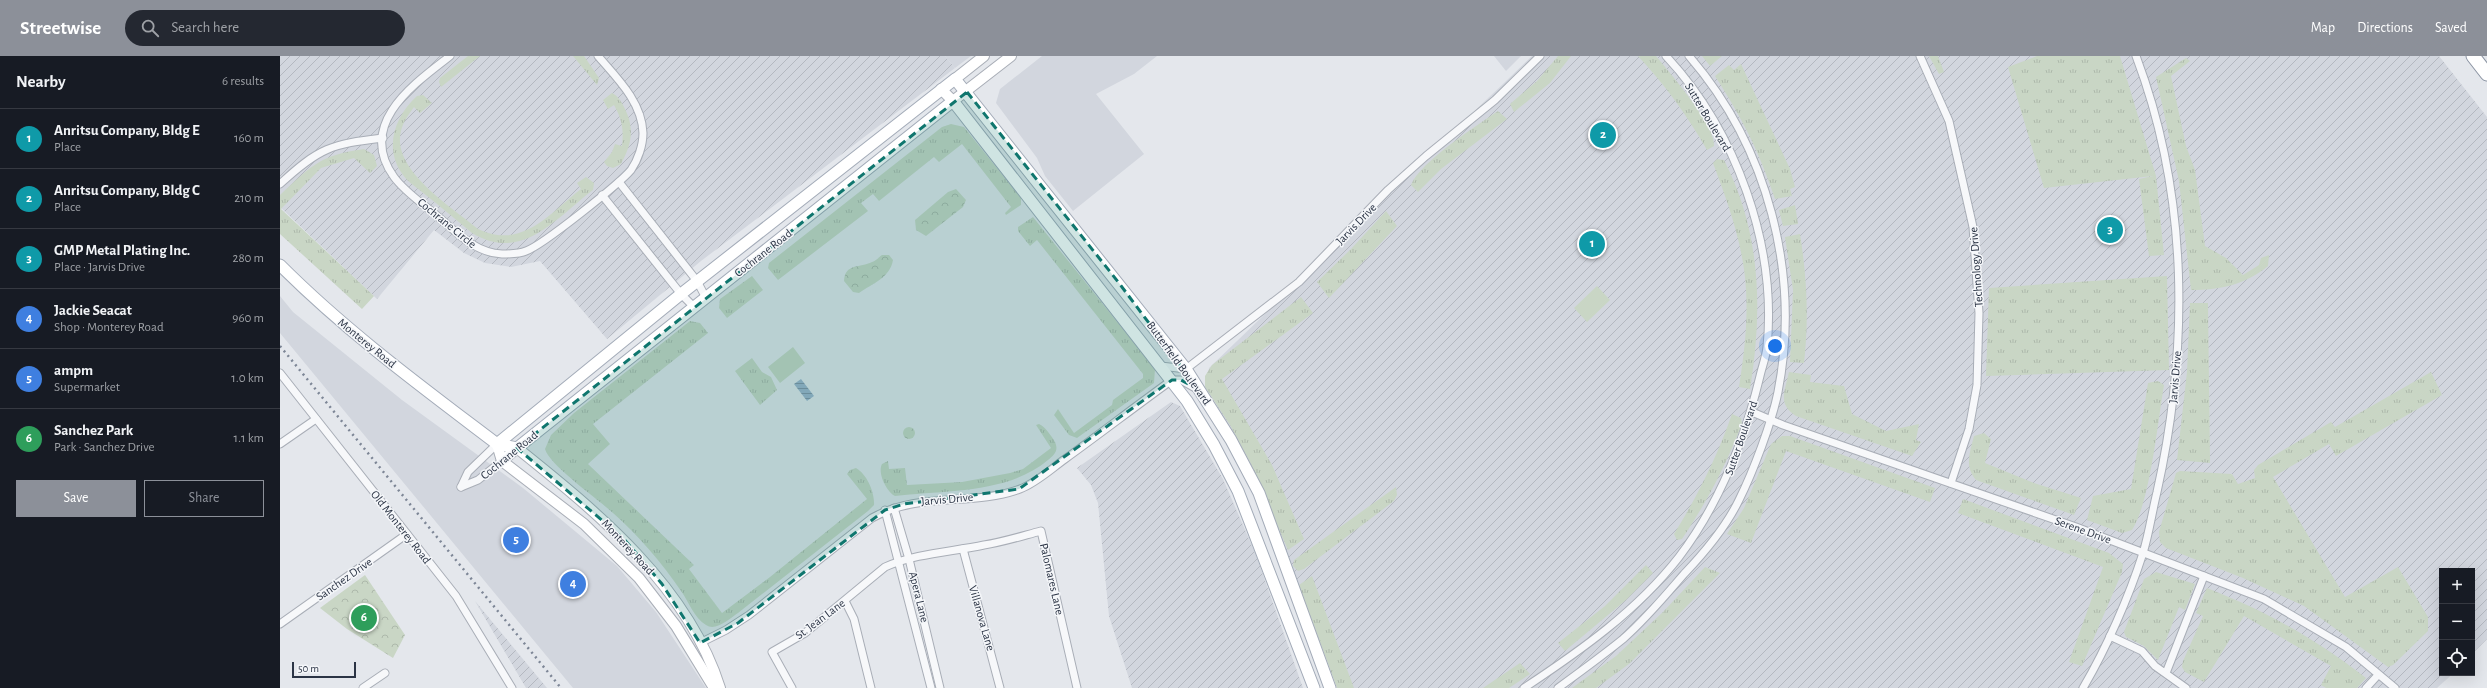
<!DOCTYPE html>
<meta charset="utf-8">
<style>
:root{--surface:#171b24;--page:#242831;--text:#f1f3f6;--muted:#9ea1a6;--line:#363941;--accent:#8c9099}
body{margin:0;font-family:"Alegreya Sans",sans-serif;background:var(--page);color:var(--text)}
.controls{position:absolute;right:12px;bottom:12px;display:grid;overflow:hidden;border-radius:0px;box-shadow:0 4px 16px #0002}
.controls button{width:36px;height:36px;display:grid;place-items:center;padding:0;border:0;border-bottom:1px solid var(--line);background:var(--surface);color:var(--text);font:20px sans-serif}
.scale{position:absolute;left:12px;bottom:10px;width:64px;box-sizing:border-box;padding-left:4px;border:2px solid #2b3445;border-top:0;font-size:11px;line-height:14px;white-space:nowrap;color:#2b3445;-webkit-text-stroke:3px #f4f6f9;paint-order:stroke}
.you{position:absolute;left:1495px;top:290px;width:14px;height:14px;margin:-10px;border:3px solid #fff;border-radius:50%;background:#1a73e8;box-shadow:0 0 0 6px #1a73e833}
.badge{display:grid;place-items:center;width:26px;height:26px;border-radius:50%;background:var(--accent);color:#fff;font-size:13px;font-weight:700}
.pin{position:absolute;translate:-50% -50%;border:2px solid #fff;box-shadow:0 1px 4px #0006}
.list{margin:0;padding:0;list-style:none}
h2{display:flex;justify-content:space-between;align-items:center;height:52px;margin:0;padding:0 16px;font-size:17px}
h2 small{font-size:13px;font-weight:400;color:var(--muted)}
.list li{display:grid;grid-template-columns:26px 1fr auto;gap:12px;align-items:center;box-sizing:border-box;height:60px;padding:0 16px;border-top:1px solid var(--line)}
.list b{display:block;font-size:15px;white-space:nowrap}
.list p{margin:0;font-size:13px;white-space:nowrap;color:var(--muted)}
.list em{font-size:13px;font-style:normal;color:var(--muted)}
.actions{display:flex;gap:8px;padding:12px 16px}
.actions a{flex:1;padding:9px 0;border:1px solid var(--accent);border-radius:0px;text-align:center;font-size:14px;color:var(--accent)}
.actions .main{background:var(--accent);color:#fff}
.icon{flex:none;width:22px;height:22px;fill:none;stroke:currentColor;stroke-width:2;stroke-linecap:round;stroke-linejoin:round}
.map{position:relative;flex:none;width:2207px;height:632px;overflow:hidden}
header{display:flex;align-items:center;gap:24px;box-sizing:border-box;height:56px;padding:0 20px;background:var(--accent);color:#fff}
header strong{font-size:19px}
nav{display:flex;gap:22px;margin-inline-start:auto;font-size:14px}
.search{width:280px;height:36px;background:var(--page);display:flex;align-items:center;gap:10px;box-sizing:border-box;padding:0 14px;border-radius:22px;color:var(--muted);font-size:15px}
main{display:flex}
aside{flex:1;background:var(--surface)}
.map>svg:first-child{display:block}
.built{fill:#d2d6de}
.industrial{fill:url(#industrial-furrows)}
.grass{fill:url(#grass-tufts)}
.park{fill:url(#park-crowns)}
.garden{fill:#c9d6c5}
.water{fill:url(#water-rules)}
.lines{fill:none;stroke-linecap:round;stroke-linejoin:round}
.street-casing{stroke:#a9aeb7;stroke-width:9}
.secondary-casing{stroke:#a9aeb7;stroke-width:12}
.primary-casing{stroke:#a3abb8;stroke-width:13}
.highway-casing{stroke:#8b94a3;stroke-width:15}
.street{stroke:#f7f8fa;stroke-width:7}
.secondary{stroke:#fff;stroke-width:10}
.primary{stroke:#fff;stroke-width:11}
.highway{stroke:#fff;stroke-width:13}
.rail{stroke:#7d8696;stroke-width:2.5;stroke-dasharray:2 4;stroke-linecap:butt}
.marked{fill:#0f766e;fill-opacity:0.2;stroke:#0f766e;stroke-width:3;stroke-dasharray:8 5;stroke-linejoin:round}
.labels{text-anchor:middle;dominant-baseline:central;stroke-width:3;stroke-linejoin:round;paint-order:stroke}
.street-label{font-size:12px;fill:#2b3445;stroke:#f4f6f9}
</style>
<header>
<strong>Streetwise</strong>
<div class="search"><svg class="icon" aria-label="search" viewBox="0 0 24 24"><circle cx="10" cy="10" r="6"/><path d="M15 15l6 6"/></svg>Search here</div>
<nav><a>Map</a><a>Directions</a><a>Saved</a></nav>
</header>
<main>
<aside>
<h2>Nearby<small>6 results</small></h2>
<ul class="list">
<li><span class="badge" style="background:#0f9aa8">1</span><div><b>Anritsu Company, Bldg E</b><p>Place</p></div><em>160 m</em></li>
<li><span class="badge" style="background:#0f9aa8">2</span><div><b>Anritsu Company, Bldg C</b><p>Place</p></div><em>210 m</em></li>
<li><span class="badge" style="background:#0f9aa8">3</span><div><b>GMP Metal Plating Inc.</b><p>Place · Jarvis Drive</p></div><em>280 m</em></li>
<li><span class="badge" style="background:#3f7fe0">4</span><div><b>Jackie Seacat</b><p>Shop · Monterey Road</p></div><em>960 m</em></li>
<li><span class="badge" style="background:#3f7fe0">5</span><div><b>ampm</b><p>Supermarket</p></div><em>1.0 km</em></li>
<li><span class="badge" style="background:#2e9e5b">6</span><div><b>Sanchez Park</b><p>Park · Sanchez Drive</p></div><em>1.1 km</em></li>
</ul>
<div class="actions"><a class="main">Save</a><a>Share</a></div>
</aside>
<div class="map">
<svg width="2207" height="632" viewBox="0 0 2207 632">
<defs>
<pattern id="industrial-furrows" width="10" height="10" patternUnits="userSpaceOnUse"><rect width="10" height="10" fill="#d2d6de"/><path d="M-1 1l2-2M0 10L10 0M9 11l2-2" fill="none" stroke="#b4b8c0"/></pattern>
<pattern id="grass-tufts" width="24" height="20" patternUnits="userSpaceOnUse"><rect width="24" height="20" fill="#c9d6c5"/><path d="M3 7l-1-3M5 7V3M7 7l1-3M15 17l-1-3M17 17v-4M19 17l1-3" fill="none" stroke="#adb8ab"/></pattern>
<pattern id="park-crowns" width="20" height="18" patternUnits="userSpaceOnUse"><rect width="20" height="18" fill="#c9d6c5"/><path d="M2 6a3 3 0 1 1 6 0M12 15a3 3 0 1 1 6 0" fill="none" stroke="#adb8ab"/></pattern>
<pattern id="water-rules" width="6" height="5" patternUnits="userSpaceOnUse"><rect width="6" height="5" fill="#9fb4cc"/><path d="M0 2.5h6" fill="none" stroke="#8293a7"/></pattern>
</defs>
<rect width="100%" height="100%" fill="#e4e7ec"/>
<g class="built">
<polygon points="665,0 691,0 675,12"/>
<polygon points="762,0 877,0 854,18 816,38 864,98 793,155 765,120 757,102 716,47 720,33"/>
<polygon points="1214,0 1241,0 1226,15"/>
<polygon points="0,240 13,256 122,344 243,432 337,510 376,556 426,632 293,632 0,277"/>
</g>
<g class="industrial">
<polygon points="0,0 665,0 675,12 421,205 327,283 260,205 231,211 205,207 184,197 154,174 97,243 0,151"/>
<polygon points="1252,0 2159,0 2207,61 2207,583 2192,598 2192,515 2162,515 2162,617 2173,617 2157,632 1062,632 1053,616 927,326 929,312"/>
<polygon points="891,346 900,350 943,423 976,499 1023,632 852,632 829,560 818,447 811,429 797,412"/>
<polygon points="195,545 267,632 246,632"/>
</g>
<g class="grass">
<polygon points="188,0 200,0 161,31 159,26 160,22"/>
<polygon points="293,0 304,0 319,22 317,29"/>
<polygon points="1278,0 1291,0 1270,27 1234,56 1230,48 1257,25"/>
<path d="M 1358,0 L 1376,0 C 1390,17 1436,70 1434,90 L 1427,94 C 1407,59 1385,29 1358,0 Z"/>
<polygon points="1422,0 1442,0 1430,10"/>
<polygon points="1649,0 1658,0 1664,16 1659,18"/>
<polygon points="1757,0 1840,0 1876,120 1884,199 1869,200 1859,123 1873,120 1764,132 1728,11"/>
<path d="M 1906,2 L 1910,5 L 1891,20 L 1906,90 L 1915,114 L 1925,190 L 1946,202 L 1963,219 L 1979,209 L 1981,202 L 1989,199 L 1988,210 C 1965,229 1939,234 1911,234 L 1899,125 L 1876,21 Z"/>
<path d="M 1461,8 L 1510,113 L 1515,131 L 1510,133 L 1512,140 L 1495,143 C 1479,95 1462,62 1435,20 L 1449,9 L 1454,14 Z"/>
<path d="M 332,37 C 338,40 341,45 344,51 C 355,72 352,88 341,108 L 333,112 L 327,110 L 324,106 L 332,96 L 335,88 L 342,90 C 344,74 342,63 334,49 L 328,53 L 323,44 Z"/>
<path d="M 143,39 L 152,47 L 140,57 L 134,51 C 129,58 123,66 121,75 C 111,114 172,151 198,173 C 242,194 269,158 301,133 L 297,127 L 306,121 L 314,127 L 313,134 C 275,163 242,207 192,177 C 175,163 159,149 142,136 C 136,131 128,126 123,119 C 103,92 115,60 137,40 Z"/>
<path d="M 1218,55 L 1227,63 L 1161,113 L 1138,136 L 1131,129 C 1140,106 1196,70 1218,55 Z"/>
<polygon points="671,68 684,71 741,142 741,149 726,159 725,157 731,151 682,88 659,106 654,101 599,145 593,138 581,147 588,155 498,224 488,212 489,207 662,71"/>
<path d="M 84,93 L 94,99 L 97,110 L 90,117 L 74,102 L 41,112 L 1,153 L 94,240 L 82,253 L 0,178 L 0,139 C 31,110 40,99 84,93 Z"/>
<path d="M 1437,103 L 1444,104 C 1481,176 1483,255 1470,333 L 1459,331 C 1464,299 1468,267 1466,234 C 1464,191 1448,147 1433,107 Z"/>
<polygon points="1515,149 1518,168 1503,170 1499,154"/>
<polygon points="1106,155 1117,170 1049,242 1037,226 1071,193"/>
<polygon points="753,161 875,313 874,327 797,382 789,379 774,359 778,353 794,377 832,349 833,344 863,322 863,318 757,184 750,190 738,175 738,171"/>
<path d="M 1520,178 C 1527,222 1529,263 1524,307 L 1510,306 L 1513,234 L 1505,181 Z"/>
<polygon points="472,220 483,234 447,262 439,252 440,243"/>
<polygon points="1887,220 1889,314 1706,320 1709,232"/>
<polygon points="1021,241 1033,257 942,323 992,409 1024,483 1008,494 971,408 950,369 925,331 925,320 932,309"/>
<polygon points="1910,247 1928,247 1930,407 1897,404 1907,316"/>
<path d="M 410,265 L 420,267 L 428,277 L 313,368 L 330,388 L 308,408 L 414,509 L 409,513 L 442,557 L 490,521 L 587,443 L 567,418 L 570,414 L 576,412 C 587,418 595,437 594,449 L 588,455 L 458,557 C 450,562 436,576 426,569 C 414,562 409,546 401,535 C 382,507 358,479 333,457 C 318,443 269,409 265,393 L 271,379 L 294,357 Z"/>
<polygon points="472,302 482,316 491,321 497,334 480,349 455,315"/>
<path d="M 1509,316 L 1531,319 L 1530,326 L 1564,330 L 1572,358 L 1606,375 L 1639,368 L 1636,384 L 1641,386 L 1632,400 L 1516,360 C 1497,348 1505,335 1509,316 Z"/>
<polygon points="2151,316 2162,339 2056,400 2049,388 1993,421 2065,541 2118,511 2148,561 2148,575 2113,609 2108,611 2024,550 1963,522 1886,492 1880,486 1879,476 1896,417 1900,415 1952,418 1958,428 1975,422 1974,414 1978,409 2051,366 2055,371"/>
<path d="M 1878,325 L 1884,329 C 1878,364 1870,447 1852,474 L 1842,477 L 1807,464 L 1813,440 L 1851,433 L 1868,327 Z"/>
<path d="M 1452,358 L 1461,362 L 1462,368 C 1446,409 1427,446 1402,483 L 1397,484 L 1394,478 C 1418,439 1437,401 1452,358 Z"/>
<path d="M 759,368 C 765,370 772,381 775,386 C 779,395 774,399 768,404 C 728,438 665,434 615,440 C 607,436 597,417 602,408 L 608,405 L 609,413 L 625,412 L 627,429 L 682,426 L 730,417 L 743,413 L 771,392 L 756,369 Z"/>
<path d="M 1704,377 L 1711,383 L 1705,407 L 1754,427 L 1801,442 L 1794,459 L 1696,424 C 1684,410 1690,396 1694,380 Z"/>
<polygon points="1502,380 1510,380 1655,432 1650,446 1506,395 1471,487 1447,478 1464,452 1491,388"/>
<polygon points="1116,431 1117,439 1114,445 1024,513 1018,515 1013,510 1014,504"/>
<polygon points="1683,443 1829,497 1843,508 1842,516 1802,610 1789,606 1823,511 1678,457"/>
<polygon points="1366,509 1373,517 1346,544 1285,595 1278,587 1325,550"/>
<polygon points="1425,511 1440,517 1349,608 1316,632 1292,632 1336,600 1383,556"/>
<polygon points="1876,516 1915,528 1905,554 1899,551 1878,604 1864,590 1846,581 1844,576 1864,523"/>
<polygon points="1032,520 1074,632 1057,632 1019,529"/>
<path d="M 1927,532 C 1988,556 2034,582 2086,622 L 2077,632 L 2046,632 L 2041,629 L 2051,610 L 1964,560 L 1924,626 L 1905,616 L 1902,611 L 1903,605 L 1923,560 L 1916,557 Z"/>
<polygon points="1240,607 1250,618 1229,632 1203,632"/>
</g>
<g class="park">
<polygon points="676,133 686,144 683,151 646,180 636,174 635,164 668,136"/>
<path d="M 602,199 L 609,199 L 613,204 C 610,222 593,227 579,237 L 573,236 L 564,225 C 565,207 580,212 592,206 C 596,205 599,201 602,199 Z"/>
<circle cx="629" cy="377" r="6"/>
<polygon points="85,519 125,579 113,602 67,573 40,552"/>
</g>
<g class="garden">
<polygon points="1317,230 1330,244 1307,266 1294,252"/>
<polygon points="513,291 525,307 500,327 488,311"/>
</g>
<polygon class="water" points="521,323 534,340 527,345 514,328"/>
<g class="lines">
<defs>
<g id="street">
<path d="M 170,0 C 134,28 76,68 114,121 C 125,136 142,147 156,159 C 176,176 195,197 222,198 C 230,198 239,198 246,195 C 263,189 339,128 351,114 C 358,104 363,89 363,77 C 362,46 337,22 318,0"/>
<polyline points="1640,0 1669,65 1693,171 1699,257 1697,329 1689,373 1671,427"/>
<polyline points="339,126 417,225 426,242"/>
<path d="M 0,128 C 39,92 51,88 103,82"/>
<polyline points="322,139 401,238 414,251"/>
<polyline points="881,310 906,313 1019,226 1108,134 1146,100 1215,44 1260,0"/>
<polyline points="0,317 176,540 232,632"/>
<polyline points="1472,356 1503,369 1796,471 1984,543 2066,591 2115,632"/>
<polyline points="0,388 36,363"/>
<polyline points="181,431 188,416 217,388"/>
<polyline points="181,431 198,424 222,405"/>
<polyline points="614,452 629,503 660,632"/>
<polyline points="605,454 651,632"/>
<polyline points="683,493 720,632"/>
<polyline points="565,545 574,563 591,632"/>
<polyline points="0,568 127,478"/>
<polyline points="1830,580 1862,595 1875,610 1906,632"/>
<path d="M 420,587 L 446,574 L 469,559 L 592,462 C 640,435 691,451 740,433 C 756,427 771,413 785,403 C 821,377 856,350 892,324 L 901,324 L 917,333"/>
<polyline points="1886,617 1924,520"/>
<polyline points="83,632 105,617"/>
<path d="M 512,632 L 492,596 L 525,577 L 605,511 C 637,497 671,496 704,489 C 723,486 742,480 761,475 L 797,632"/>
<path d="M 1244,632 C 1300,595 1357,555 1399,501 C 1440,447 1464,386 1480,320 C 1482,311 1486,301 1487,291 C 1497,189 1456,75 1386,0"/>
<path d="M 1278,632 C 1300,616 1322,600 1343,583 C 1365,564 1385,540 1404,518 C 1425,496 1446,471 1459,444 C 1473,416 1492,366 1498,336 C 1521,218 1488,91 1409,0"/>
<path d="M 1803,632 C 1826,593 1849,541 1863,497 C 1869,478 1872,456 1877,436 C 1909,292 1909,140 1856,0"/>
<polyline points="2086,632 2098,619"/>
</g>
<g id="secondary">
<polyline points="675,23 704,0"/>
<polyline points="661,33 673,45 731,0"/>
<polyline points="217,388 222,405 304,468 359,522 396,570 434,632"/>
<path d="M 222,405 L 237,392 C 317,456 408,530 440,632"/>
</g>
<g id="primary">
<path d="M 0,209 C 67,276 142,331 217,388 L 237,392 L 673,45 L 907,345 L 934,389 L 958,435 L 1034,632"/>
<polyline points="217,388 401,238 675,23 906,313 951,384 979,437 1050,632"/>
</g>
<polyline id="highway" points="2193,0 2207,18"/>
</defs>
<use href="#street" class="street-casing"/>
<use href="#secondary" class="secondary-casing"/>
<use href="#primary" class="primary-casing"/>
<use href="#highway" class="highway-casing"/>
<use href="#street" class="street"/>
<use href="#secondary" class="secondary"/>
<use href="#primary" class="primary"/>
<use href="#highway" class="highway"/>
<polyline class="rail" points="0,290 281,632"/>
</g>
<path class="marked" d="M 687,36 L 839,227 L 919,334 L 901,324 L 892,324 L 739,433 L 624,448 L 605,454 L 458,567 L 420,587 L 382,528 L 344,483 L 237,392 Z"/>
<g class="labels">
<g class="street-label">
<text transform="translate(1428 61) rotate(59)">Sutter Boulevard</text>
<text transform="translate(167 167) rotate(39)">Cochrane Circle</text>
<text transform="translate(1076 168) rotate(-46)">Jarvis Drive</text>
<text transform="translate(483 197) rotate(-38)">Cochrane Road</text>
<text transform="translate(1696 211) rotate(-94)">Technology Drive</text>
<text transform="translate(87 287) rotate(39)">Monterey Road</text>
<text transform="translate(899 307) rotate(54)">Butterfield Boulevard</text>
<text transform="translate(1895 321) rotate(-85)">Jarvis Drive</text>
<text transform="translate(1461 382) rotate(-71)">Sutter Boulevard</text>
<text transform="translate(229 399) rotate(-39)">Cochrane Road</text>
<text transform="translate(667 443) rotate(-5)">Jarvis Drive</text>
<text transform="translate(121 471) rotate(52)">Old Monterey Road</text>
<text transform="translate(1803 474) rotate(20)">Serene Drive</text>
<text transform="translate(348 491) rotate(47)">Monterey Road</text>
<text transform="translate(64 523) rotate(-35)">Sanchez Drive</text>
<text transform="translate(772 523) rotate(77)">Palomares Lane</text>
<text transform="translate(639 541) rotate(76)">Apera Lane</text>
<text transform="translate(702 562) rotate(74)">Villanova Lane</text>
<text transform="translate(540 563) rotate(-37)">St. Jean Lane</text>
</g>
</g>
</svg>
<div class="controls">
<button>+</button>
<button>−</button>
<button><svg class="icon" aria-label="locate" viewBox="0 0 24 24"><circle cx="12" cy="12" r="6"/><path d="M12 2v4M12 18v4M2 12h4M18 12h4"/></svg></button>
</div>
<div class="scale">50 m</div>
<div class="you"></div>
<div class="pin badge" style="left:1312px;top:188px;background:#0f9aa8">1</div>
<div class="pin badge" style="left:1323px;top:79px;background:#0f9aa8">2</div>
<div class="pin badge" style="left:1830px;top:174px;background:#0f9aa8">3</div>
<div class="pin badge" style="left:293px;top:528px;background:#3f7fe0">4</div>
<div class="pin badge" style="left:236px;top:484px;background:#3f7fe0">5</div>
<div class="pin badge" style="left:84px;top:562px;background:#2e9e5b">6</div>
</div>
</main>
